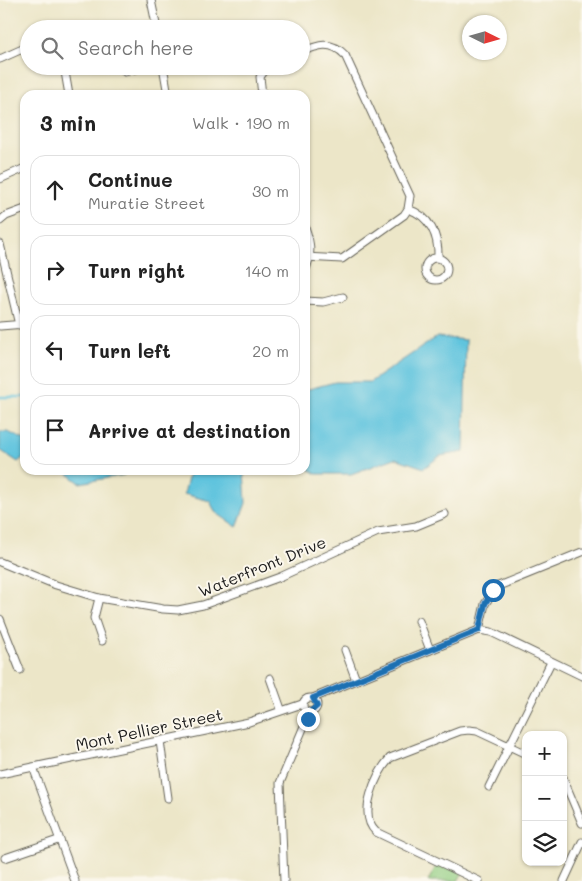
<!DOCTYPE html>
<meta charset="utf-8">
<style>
:root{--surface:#fff;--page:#f6f6f6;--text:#222;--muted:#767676;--line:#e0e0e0}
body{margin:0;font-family:Mali,sans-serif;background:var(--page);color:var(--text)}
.controls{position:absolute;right:15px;bottom:15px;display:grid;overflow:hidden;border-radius:10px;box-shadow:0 1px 4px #0004}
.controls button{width:45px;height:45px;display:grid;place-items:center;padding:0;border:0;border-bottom:1px solid var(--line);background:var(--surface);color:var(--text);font:25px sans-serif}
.compass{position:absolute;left:462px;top:15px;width:45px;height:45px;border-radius:50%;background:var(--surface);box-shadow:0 1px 4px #0004;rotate:95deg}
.stop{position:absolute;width:15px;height:15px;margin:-11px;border:4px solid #1f6fb2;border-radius:50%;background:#fff}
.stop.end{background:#1f6fb2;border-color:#fff;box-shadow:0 1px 5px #0008}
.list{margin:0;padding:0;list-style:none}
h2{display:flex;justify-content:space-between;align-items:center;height:65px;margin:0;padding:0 20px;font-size:21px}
h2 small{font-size:16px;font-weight:400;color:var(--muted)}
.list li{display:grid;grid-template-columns:32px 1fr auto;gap:15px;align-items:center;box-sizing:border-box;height:70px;margin:0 10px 10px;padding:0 10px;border:1px solid var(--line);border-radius:15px}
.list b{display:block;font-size:19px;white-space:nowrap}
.list p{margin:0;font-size:16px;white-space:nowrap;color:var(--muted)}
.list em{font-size:16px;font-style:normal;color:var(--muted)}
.icon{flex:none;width:28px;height:28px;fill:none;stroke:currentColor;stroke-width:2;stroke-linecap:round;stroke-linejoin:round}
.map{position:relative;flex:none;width:582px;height:881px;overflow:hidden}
.search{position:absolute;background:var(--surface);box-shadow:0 1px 4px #0004;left:20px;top:20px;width:290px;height:55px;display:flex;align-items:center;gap:12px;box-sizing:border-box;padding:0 18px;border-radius:28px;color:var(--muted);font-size:19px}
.panel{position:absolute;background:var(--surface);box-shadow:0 1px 4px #0004;left:20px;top:90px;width:290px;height:385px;border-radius:15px}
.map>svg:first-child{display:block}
.green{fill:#93ce82;stroke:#58754f}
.water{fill:#61c4de;stroke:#3e707d}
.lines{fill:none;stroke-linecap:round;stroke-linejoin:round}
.stream{stroke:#61c4de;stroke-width:2.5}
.minor-casing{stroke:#656358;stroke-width:9}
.minor{stroke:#fff;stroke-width:7}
.route{stroke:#1f6fb2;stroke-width:6}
.labels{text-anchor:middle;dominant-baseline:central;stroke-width:4;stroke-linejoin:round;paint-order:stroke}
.street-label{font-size:16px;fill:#1c1c1c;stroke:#fbf7ec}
</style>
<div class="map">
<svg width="582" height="881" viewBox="0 0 582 881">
<rect width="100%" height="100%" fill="#fbf7ec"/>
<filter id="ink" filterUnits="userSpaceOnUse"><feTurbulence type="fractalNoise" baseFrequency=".02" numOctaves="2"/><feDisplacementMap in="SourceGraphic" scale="10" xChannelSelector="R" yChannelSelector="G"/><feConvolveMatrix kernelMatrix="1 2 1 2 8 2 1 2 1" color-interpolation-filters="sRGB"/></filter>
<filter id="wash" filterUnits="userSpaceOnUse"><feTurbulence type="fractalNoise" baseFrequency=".0096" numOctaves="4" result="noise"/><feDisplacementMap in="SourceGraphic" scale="20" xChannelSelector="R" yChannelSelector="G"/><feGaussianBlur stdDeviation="1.12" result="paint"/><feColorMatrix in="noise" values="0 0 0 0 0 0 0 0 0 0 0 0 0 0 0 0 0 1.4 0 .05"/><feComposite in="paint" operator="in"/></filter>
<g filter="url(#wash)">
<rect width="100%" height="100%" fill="#ece6c8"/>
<polygon class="green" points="439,861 463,872 458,881 428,881"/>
<g class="water">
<polygon points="437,337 466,340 464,452 440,456 424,468 395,458 351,474 316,474 305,466 305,390 335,382 370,382"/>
<polygon points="0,432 8,432 25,440 25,456 18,462 0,450"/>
<polygon points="63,470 127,470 124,475 80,483"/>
<polygon points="190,470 244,470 246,503 237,527 215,512 210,501 184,494"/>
</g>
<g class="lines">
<polyline class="stream" points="0,397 25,397"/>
</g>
</g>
<g filter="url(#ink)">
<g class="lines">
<defs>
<g id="minor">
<polyline points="151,0 157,29"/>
<path d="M 301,52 C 318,45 331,40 345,55 L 410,196 L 408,209 L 404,215 L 342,259 L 305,257"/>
<polyline points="0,59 29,46"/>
<polyline points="64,66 69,95"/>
<polyline points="163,66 168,95"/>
<polyline points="125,72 148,66"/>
<polyline points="262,95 260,77 268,66"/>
<polyline points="0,179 25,168"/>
<path d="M 408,209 C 430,216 439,236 438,258"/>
<polyline points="0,221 6,216 25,209"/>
<path d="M 305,227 C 311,244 312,255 305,271"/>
<polyline points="0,244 19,325"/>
<circle cx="436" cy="269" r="11"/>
<polyline points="305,301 323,302 343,297"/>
<polyline points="0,326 25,324"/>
<polyline points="0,562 56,585 99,598 163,609 178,610 203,605 280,577 378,532 416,526 445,514"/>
<polyline points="99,598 94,618 102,641"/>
<polyline points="0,619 20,670"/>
<polyline points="419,621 430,650"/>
<polyline points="479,630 485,604 496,587 582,552"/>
<polyline points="345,650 356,680"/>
<polyline points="270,678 281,709"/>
<circle cx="310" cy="705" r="7"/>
<polyline points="313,698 479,630 491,632 582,676"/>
<polyline points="160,741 168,798"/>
<polyline points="33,767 75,881"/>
<polyline points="0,774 249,722 302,704"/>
<polyline points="563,778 582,823"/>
<polyline points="489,787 551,662"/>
<polyline points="5,858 58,840"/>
<polyline points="284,881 280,783 310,712"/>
<path d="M 479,881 L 376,832 C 357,814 376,774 390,758 L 460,731 L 469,730 L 477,731 L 526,754"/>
<polyline points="564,881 582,842"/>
</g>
</defs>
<use href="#minor" class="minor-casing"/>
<use href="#minor" class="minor"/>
</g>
</g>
<g class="lines" filter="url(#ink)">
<polyline class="route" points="308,719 310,712 317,706 313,698 479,630 485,604 493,590"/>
</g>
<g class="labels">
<g class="street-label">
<text transform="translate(262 566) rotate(-22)">Waterfront Drive</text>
<text transform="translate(149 729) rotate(-12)">Mont Pellier Street</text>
</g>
</g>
</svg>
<div class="controls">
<button>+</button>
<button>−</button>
<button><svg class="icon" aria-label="layers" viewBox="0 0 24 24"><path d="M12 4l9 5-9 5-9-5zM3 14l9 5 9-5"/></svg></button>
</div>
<svg class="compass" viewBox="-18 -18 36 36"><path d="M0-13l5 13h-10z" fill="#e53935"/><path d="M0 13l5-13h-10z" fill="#767676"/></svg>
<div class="stop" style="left:493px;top:590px"></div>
<div class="stop end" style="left:308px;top:719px"></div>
<div class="search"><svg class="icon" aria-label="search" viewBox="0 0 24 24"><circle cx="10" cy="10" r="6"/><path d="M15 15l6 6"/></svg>Search here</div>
<section class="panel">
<h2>3 min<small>Walk · 190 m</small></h2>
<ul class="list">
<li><svg class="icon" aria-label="ahead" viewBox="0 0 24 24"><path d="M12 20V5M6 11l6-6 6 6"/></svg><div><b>Continue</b><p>Muratie Street</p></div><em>30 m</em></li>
<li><svg class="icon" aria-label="right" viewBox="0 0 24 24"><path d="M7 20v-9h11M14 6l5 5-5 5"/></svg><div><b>Turn right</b></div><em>140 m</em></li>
<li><svg class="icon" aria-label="left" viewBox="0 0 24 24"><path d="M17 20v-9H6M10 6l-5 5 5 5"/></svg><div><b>Turn left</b></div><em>20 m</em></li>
<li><svg class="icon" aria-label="arrive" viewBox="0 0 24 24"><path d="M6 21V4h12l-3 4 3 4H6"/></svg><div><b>Arrive at destination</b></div></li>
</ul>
</section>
</div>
